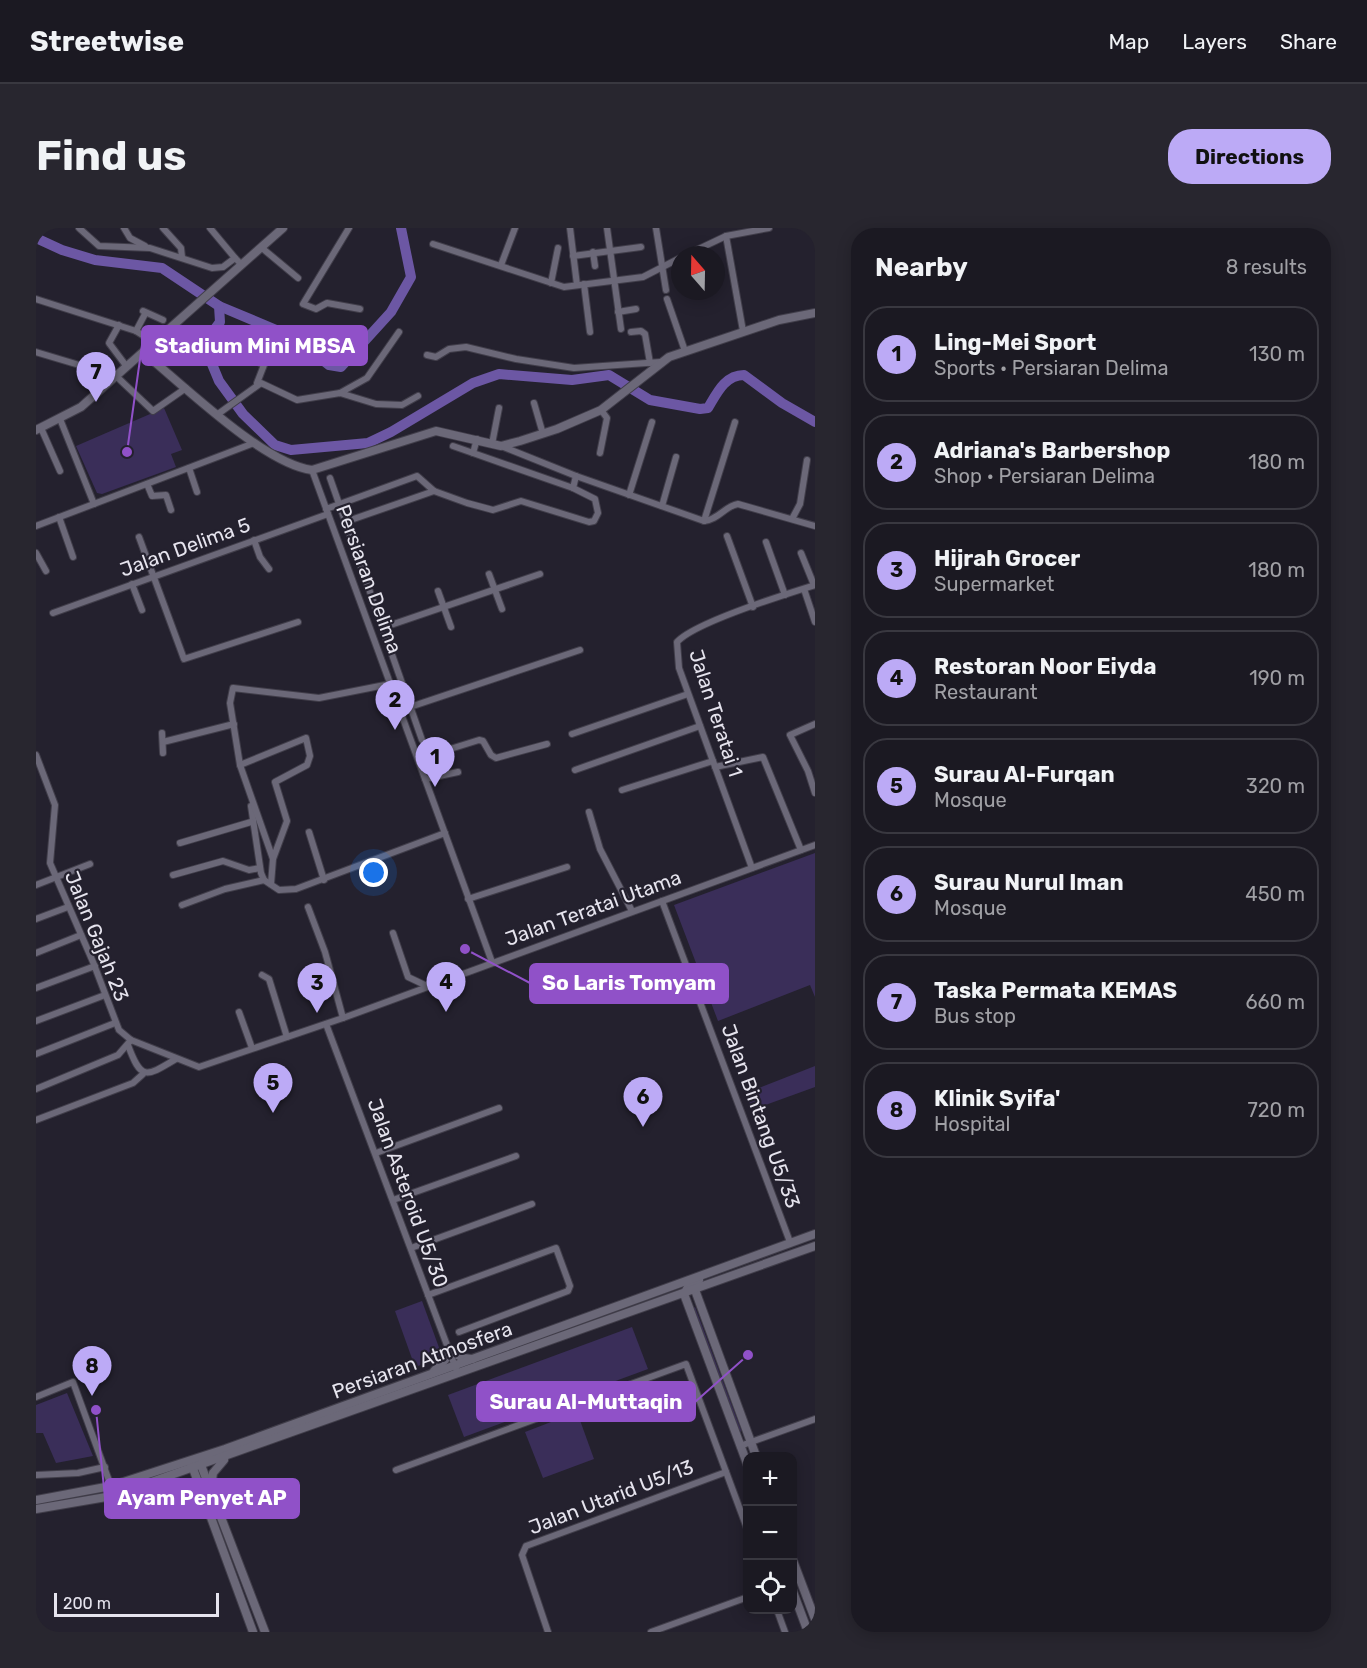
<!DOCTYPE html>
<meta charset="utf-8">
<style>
:root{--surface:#1b1922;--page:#28262f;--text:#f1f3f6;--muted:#a0a0a5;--line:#393840;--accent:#bcaaf6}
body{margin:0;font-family:Rubik,sans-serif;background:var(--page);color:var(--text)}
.controls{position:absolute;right:18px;bottom:18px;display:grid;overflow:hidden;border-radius:12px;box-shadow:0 3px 15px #0003}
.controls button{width:54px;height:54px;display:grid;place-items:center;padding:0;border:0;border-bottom:2px solid var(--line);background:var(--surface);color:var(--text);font:30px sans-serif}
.compass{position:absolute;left:635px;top:18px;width:54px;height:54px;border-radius:50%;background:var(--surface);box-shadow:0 3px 15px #0003;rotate:340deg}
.scale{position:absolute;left:18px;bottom:15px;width:165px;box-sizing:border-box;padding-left:6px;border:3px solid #e6e4ee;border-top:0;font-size:16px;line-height:21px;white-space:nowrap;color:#e6e4ee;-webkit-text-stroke:4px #24212e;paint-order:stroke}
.you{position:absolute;left:338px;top:645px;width:21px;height:21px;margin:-15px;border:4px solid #fff;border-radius:50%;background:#1a73e8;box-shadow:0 0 0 9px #1a73e833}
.badge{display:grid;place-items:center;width:39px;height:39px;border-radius:50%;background:var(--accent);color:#111;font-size:20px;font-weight:700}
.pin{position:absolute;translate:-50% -50px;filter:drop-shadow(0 2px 3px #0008)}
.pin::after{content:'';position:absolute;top:32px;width:21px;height:18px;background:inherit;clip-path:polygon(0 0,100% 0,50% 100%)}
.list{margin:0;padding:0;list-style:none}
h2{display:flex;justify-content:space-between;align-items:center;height:78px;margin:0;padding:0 24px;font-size:26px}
h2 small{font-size:20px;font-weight:400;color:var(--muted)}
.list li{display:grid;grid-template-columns:39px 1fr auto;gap:18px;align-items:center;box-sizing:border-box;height:96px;margin:0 12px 12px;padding:0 12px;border:2px solid var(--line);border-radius:24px}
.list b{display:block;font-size:22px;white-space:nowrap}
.list p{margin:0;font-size:20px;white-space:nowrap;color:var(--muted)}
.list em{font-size:20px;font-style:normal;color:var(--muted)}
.icon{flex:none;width:33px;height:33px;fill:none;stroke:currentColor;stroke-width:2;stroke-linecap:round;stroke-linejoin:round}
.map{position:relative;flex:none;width:779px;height:1404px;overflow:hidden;border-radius:24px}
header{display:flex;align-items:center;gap:36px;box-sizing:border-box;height:84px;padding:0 30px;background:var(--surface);border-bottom:2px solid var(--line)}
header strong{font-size:28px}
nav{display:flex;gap:33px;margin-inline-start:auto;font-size:21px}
.intro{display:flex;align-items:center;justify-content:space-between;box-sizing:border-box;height:144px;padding:0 36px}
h1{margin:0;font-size:42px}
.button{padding:15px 27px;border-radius:24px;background:var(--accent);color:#111;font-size:21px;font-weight:700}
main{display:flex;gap:36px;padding:0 36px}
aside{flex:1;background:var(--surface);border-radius:24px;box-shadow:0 3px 15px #0003}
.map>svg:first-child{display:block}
.green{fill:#3a2e59}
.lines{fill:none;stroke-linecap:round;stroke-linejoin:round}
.river{stroke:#6c57a4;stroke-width:10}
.minor-casing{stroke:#413e4a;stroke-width:8}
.tertiary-casing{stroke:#413e4a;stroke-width:10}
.minor{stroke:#6b6878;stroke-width:6}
.tertiary{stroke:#6b6878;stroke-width:8}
.labels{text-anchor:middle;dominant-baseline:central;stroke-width:4.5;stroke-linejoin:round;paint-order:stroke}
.street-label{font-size:20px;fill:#e6e4ee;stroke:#24212e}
.leader{fill:none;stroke:#9051c8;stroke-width:2}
.callout-dot{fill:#9051c8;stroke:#24212e;stroke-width:2}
.callout{fill:#9051c8;stroke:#9051c8;stroke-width:2}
.callout-label{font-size:21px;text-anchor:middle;font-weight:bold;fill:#fff}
</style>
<header>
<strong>Streetwise</strong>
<nav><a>Map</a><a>Layers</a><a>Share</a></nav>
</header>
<div class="intro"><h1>Find us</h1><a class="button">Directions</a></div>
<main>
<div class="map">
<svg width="779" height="1404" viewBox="0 0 779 1404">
<rect width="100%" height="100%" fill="#24212e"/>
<g class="green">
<polygon points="128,180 146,222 135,226 140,239 66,266 61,265 40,218"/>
<polygon points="779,625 779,769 774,757 682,793 638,677"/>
<polygon points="779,838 779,859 716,882 710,865"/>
<polygon points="386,1073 405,1125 399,1132 379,1139 359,1083"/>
<polygon points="659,1079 705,1202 704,1204 657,1081"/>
<polygon points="596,1099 612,1141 428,1209 412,1167"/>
<polygon points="31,1165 57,1228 20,1235 7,1205 0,1205 0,1177"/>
<polygon points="541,1184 558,1231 507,1250 489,1204"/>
</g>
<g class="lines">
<g class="river">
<polyline points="0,10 26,22 59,32 126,40 183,78 257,109 293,137 305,139 355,84 375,49 365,0"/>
<path d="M 183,78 L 184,94 L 173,109 L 171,124 L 183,153 L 207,186 L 239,217 L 255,222 L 332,215 L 355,204 L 437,155 L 463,146 L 536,152 L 573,147 L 614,172 L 664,181 L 672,180 C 681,165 689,147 708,147 L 746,175 L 779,194"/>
</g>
<defs>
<g id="minor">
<polyline points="43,0 63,18 114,20 176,40 187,39 199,30 206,37"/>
<polyline points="88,0 94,10 109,18"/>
<polyline points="127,0 145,20 146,29"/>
<polyline points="174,0 199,30"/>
<polyline points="313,0 267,76 280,81 291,75 324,81"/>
<polyline points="534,0 541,57"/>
<polyline points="571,0 585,101"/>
<polyline points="620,0 630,62"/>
<polyline points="690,8 707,103"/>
<polyline points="397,16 528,59 607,49 644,30"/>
<polyline points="226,20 262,50"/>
<polyline points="557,24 559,38"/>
<polyline points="650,27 690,8 733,0"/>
<polyline points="537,28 605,19"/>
<polyline points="465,37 479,0"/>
<polyline points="515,55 522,20"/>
<polyline points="548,56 554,104"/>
<polyline points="0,71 100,103 119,115"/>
<polyline points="631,71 649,123"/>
<polyline points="107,83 127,92"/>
<polyline points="582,84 600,81"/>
<polyline points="83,97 73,115 91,139"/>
<polyline points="100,103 109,86"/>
<polyline points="595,104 605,103 609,106 614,135"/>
<polyline points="0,124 80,148 117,183 150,160"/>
<polyline points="391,127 400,129 413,121 430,119 480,131 538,140 625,134"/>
<polyline points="210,128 228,137 221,155"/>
<polyline points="304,165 331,150 363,104"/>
<polyline points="498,175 507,206"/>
<polyline points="182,186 225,155 261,172 304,165 340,176 366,177 382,168"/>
<polyline points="24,191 58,276"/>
<polyline points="5,200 24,243"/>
<polyline points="441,211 437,225 537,260"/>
<polyline points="456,216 463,180"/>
<polyline points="417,218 437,225"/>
<path d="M 465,218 L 540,248 L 668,293 C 682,292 689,278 702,276 L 779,298"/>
<polyline points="564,225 571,190 565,182"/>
<polyline points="153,240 161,264"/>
<polyline points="276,242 456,734"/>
<polyline points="294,250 386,512"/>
<polyline points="111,256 116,268 130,267 135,282"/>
<polyline points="593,267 616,194"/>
<polyline points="626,278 640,229"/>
<polyline points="290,281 381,248 398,263 431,275 457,282 485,273 553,294 558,293 562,285 559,271 537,260 540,248"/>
<polyline points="23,289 37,329"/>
<polyline points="756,291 764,276 771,232"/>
<polyline points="668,293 699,194"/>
<polyline points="309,294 398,263"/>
<polyline points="0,298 218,215"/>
<polyline points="691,308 717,379"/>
<polyline points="103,309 148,431 262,394"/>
<polyline points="218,312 224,329 233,341"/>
<polyline points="730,314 749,367"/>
<polyline points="0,325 10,343"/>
<polyline points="765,325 778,357"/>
<polyline points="453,346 466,381"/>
<polyline points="96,356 106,382"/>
<polyline points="768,361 779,394"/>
<polyline points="402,363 415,399"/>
<polyline points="17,385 292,286"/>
<polyline points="346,400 504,346"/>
<polyline points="374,479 544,422"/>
<polyline points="779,496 754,507 772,543 779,565"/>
<polyline points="126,505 127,525"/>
<polyline points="536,506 652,466"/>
<polyline points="127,514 198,496"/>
<polyline points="0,527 19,577 14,635 57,734 83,802 95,812 163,839 307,790 779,617"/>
<polyline points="382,531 443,512 447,513 455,527 460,530 511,516"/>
<polyline points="204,537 194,475 197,460 283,470 354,456"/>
<polyline points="679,539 727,529 765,622"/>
<polyline points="539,542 664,498"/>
<polyline points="389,551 422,544"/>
<polyline points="586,562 677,533"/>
<polyline points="215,578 225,645 228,652 243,662 260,661 409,605"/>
<polyline points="553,584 564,621 596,683"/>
<polyline points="273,604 288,652"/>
<polyline points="144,615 215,594"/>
<path d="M 716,640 L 643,440 L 641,414 C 658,395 750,366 779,357"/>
<polyline points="137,647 187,633 213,642 224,640"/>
<polyline points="235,656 237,631 251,593 239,554 271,537 274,528 270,510 204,537 237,631"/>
<polyline points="0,657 54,636"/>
<polyline points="432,671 531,639"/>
<polyline points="626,673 754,1014"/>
<polyline points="146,677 189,661 228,652"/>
<polyline points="272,679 289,724 307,790"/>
<polyline points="0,691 32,679"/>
<polyline points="357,705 372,749 391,758"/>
<polyline points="0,725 45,707"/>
<polyline points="226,747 233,751 251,809"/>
<polyline points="0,760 59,738"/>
<polyline points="203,784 216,820"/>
<polyline points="0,793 69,767"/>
<polyline points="290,796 420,1141"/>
<path d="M 92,817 C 105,853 110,849 140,831"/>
<polyline points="0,826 79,795"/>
<polyline points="0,861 82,827 95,812"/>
<polyline points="0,892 97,855 107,846"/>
<polyline points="340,925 463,880"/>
<polyline points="357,972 480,928"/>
<polyline points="375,1020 496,976"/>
<polyline points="392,1067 520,1020 534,1058 532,1063 423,1104"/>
<polyline points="0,1169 37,1154 75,1258"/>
<polyline points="704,1218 779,1191"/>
<polyline points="360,1242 650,1136 712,1303"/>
<polyline points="0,1247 42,1245 69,1239"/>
<polyline points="741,1382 749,1404"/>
<polyline points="512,1404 486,1327 490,1318 690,1244"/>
<polyline points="615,1404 712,1369"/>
</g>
<g id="tertiary">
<path d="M 108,125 C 147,157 228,236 276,242 L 400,203 L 465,218 L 484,213 L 521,201 L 565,182 L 633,129 L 743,92 L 779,85"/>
<polyline points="0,202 45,179 247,0"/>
<polyline points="663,1052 652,1059 648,1066 712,1238"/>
<polyline points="659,1062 720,1228"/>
<polyline points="398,1143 409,1132 413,1123 427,1130 436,1131"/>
<polyline points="163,1232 229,1404"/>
<polyline points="155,1235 217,1404"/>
<polyline points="127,1251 169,1272"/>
<polyline points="175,1259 177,1245 188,1232"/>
<polyline points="0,1272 75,1258 189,1221 779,1006"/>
<polyline points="0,1281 76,1268 779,1018"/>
<polyline points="756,1330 779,1391"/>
<polyline points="756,1361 772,1404"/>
</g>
</defs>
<use href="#minor" class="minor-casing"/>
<use href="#tertiary" class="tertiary-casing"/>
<use href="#minor" class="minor"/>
<use href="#tertiary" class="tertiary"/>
</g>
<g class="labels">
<g class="street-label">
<text transform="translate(149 319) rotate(-20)">Jalan Delima 5</text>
<text transform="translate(333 351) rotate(70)">Persiaran Delima</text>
<text transform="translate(680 485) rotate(72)">Jalan Teratai 1</text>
<text transform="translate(557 680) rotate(-20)">Jalan Teratai Utama</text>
<text transform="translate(61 708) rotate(68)">Jalan Gajah 23</text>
<text transform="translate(725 888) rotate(70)">Jalan Bintang U5/33</text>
<text transform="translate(372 965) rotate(70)">Jalan Asteroid U5/30</text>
<text transform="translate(386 1132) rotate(-20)">Persiaran Atmosfera</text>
<text transform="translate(575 1269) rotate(-21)">Jalan Utarid U5/13</text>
</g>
</g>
<path class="leader" d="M91 224L106 117M429 721L494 755M712 1127L659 1174M60 1182L69 1270"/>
<g class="callout-dot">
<circle cx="91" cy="224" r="6"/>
<circle cx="429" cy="721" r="6"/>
<circle cx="712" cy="1127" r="6"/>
<circle cx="60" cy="1182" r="6"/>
</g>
<g class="callout">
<rect x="106" y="98" width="225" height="39" rx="6"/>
<rect x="494" y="736" width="198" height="39" rx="6"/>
<rect x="441" y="1154" width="218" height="39" rx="6"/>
<rect x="69" y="1251" width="194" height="39" rx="6"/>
</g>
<g class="callout-label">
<text x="219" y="125">Stadium Mini MBSA</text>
<text x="593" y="762">So Laris Tomyam</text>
<text x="550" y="1181">Surau Al-Muttaqin</text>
<text x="166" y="1277">Ayam Penyet AP</text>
</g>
</svg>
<div class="controls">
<button>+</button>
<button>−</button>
<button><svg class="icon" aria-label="locate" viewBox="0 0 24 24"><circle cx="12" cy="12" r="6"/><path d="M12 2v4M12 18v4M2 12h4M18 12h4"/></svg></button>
</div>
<svg class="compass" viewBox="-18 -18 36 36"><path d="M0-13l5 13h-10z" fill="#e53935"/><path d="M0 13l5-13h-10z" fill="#a0a0a5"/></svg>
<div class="scale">200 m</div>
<div class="you"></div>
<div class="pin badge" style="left:399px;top:559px">1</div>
<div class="pin badge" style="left:359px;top:502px">2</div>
<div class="pin badge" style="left:281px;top:785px">3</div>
<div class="pin badge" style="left:410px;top:784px">4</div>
<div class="pin badge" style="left:237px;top:885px">5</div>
<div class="pin badge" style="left:607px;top:899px">6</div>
<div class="pin badge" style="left:60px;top:174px">7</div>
<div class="pin badge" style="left:56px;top:1168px">8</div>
</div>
<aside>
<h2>Nearby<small>8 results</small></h2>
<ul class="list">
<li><span class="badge">1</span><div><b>Ling-Mei Sport</b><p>Sports · Persiaran Delima</p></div><em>130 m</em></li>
<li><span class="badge">2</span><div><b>Adriana's Barbershop</b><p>Shop · Persiaran Delima</p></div><em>180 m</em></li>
<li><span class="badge">3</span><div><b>Hijrah Grocer</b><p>Supermarket</p></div><em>180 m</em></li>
<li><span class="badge">4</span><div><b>Restoran Noor Eiyda</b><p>Restaurant</p></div><em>190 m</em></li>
<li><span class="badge">5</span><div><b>Surau Al-Furqan</b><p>Mosque</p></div><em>320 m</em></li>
<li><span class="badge">6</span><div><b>Surau Nurul Iman</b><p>Mosque</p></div><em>450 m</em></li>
<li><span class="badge">7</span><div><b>Taska Permata KEMAS</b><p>Bus stop</p></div><em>660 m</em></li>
<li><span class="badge">8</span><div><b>Klinik Syifa'</b><p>Hospital</p></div><em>720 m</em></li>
</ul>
</aside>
</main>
